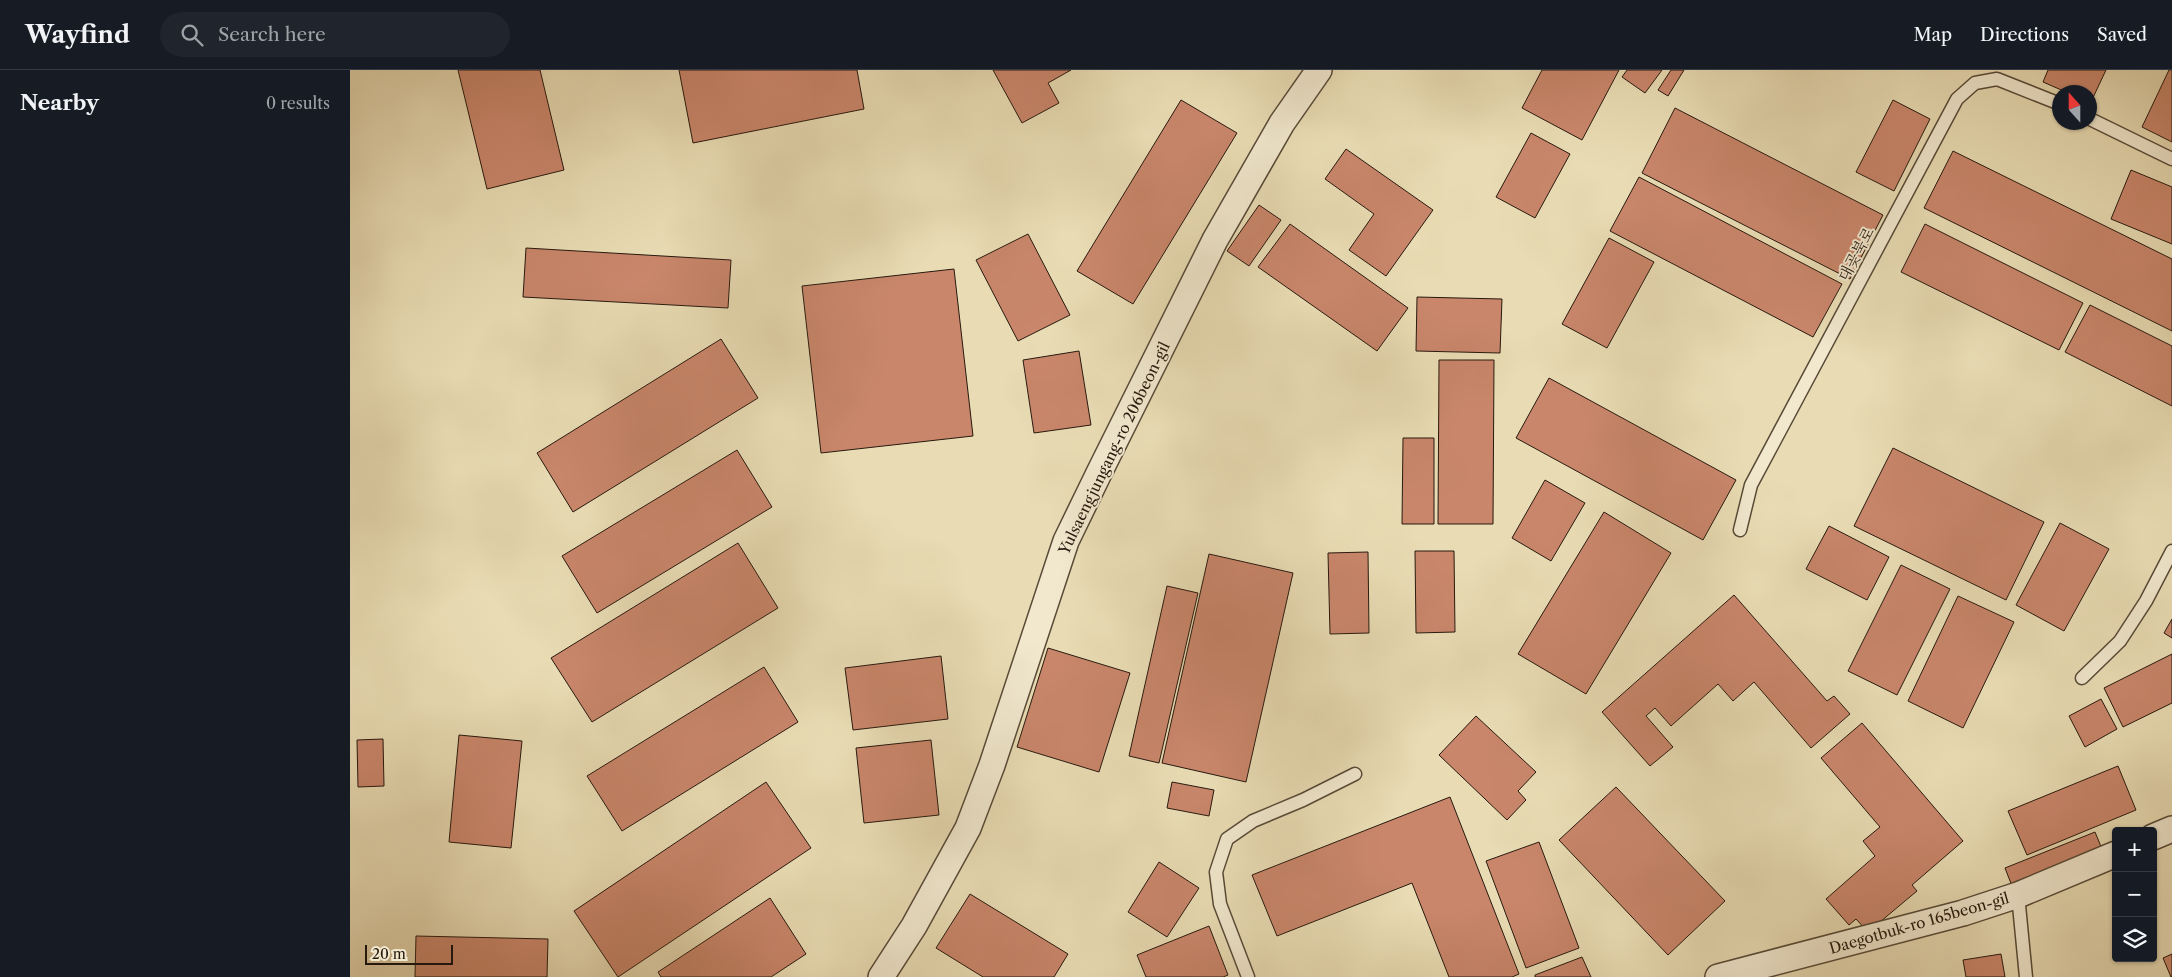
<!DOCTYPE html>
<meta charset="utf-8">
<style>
:root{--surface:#171b24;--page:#20242c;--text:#f1f3f6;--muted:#9ea1a6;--line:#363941}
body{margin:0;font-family:"Libre Caslon Text","Noto Serif KR",serif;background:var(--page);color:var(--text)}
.controls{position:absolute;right:15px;bottom:15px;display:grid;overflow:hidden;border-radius:5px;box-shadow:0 1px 4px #0004}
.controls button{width:45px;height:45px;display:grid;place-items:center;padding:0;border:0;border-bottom:1px solid var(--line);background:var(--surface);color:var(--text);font:25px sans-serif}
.compass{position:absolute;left:1702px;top:15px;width:45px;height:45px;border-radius:50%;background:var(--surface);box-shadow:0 1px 4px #0004;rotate:339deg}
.scale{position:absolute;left:15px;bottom:12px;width:88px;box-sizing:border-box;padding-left:5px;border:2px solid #27190e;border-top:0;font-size:14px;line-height:18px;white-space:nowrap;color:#27190e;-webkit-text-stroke:4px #f1e8ce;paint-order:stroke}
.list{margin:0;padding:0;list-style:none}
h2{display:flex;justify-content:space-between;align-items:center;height:65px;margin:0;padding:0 20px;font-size:21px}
h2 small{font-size:16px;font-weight:400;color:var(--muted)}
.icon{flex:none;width:28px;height:28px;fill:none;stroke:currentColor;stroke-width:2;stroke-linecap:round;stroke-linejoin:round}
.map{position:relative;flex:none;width:1822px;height:907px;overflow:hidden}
header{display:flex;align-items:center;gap:30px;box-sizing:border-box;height:70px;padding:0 25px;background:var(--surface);border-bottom:1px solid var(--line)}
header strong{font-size:24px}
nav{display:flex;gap:28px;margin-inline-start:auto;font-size:18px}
.search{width:350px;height:45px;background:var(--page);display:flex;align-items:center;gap:12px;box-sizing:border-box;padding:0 18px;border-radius:28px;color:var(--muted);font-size:19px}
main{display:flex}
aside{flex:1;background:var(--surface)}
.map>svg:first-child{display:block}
.building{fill:#c9866b;stroke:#27190e}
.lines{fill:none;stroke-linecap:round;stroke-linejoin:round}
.service-casing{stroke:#584a38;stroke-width:15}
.minor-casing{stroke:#584a38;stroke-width:28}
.service{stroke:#f1e8ce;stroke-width:12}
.minor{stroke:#f1e8ce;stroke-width:25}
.labels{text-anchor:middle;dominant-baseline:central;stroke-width:4;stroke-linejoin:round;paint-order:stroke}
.street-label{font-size:15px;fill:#27190e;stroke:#f1e8ce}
</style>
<header>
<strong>Wayfind</strong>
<div class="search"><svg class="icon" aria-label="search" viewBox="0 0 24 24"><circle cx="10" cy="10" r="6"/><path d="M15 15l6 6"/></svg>Search here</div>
<nav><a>Map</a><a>Directions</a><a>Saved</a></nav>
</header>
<main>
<aside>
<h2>Nearby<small>0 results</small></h2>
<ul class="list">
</ul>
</aside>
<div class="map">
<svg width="1822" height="907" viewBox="0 0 1822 907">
<rect width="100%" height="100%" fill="#e9dcb4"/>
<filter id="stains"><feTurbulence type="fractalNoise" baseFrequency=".004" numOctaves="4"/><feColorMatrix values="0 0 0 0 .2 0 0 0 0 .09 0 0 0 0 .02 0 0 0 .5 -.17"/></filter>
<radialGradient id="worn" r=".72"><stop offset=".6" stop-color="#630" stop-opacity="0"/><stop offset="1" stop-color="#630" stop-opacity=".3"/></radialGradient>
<g class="building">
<polygon points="108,0 190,0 214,100 137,119"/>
<polygon points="329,0 507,0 514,39 343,73"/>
<polygon points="643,0 721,0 698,13 709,33 672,53"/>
<polygon points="1192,0 1269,0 1232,70 1172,38"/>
<polygon points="1277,0 1312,0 1295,23 1272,7"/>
<polygon points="1321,0 1334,0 1318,26 1308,20"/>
<polygon points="1698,0 1756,0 1740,34 1740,22 1716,22 1693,12"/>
<polygon points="1819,0 1822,0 1822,72 1792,57"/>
<polygon points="831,30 887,63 783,234 727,201"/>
<polygon points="1543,30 1580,49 1544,121 1506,102"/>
<polygon points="1325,38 1533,145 1500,209 1292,103"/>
<polygon points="1181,63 1220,84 1185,148 1146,127"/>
<polygon points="996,79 1083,140 1036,206 999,180 1024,144 975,109"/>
<polygon points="1603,81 1822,189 1822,261 1574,138"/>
<polygon points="1781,100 1822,117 1822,174 1761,149"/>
<polygon points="1289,107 1492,214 1463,267 1260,161"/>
<polygon points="909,135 931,150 899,196 877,181"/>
<polygon points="940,154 1058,238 1027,281 908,197"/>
<polygon points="1575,154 1733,233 1709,280 1551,202"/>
<polygon points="678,164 720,245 668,271 626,190"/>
<polygon points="1259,168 1304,192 1257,278 1212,254"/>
<polygon points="176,178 381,190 378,238 173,227"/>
<polygon points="604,199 623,366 471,383 452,216"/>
<polygon points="1067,227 1152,229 1150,283 1066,281"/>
<polygon points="1740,235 1822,276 1822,336 1715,282"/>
<polygon points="371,269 408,328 223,442 187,383"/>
<polygon points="729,281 741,355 684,363 673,290"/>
<polygon points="1089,290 1144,290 1143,454 1088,454"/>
<polygon points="1199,308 1386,410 1353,470 1166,368"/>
<polygon points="1053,368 1084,368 1084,454 1052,454"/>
<polygon points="1543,378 1694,452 1656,530 1504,456"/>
<polygon points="387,380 422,437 247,543 212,486"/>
<polygon points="1195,410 1235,433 1201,491 1162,468"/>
<polygon points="1254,442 1321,483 1236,624 1168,584"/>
<polygon points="1710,453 1759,479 1714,561 1666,535"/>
<polygon points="1479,456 1539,487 1517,530 1456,499"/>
<polygon points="388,473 428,538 242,652 201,588"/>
<polygon points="1065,481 1104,481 1105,562 1066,563"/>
<polygon points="1018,482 1019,563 980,564 978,483"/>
<polygon points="859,484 943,503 896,712 812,693"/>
<polygon points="1551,495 1600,519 1547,625 1498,601"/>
<polygon points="817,516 848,523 809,693 779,686"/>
<polygon points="1384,525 1477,631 1484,626 1500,644 1461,678 1404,612 1383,631 1368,614 1321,656 1305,638 1296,646 1323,677 1300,696 1252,642"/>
<polygon points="1608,526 1664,552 1613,658 1558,631"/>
<polygon points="1822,549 1822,568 1814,563"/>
<polygon points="698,578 780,603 749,702 667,677"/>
<polygon points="1822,584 1822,633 1773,657 1754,618"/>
<polygon points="591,586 598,649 503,660 495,598"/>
<polygon points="414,597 448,652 272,761 237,706"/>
<polygon points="1751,629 1767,659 1735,677 1719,646"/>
<polygon points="1126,646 1186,702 1168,721 1176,730 1157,750 1089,685"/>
<polygon points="1512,653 1613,771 1562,815 1567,821 1518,862 1506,849 1499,855 1476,829 1525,786 1513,771 1530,757 1471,688"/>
<polygon points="109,665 172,671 161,778 99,772"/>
<polygon points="33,669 34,716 8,717 7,670"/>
<polygon points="581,670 589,745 514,753 506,678"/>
<polygon points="1768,696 1786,740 1677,785 1658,741"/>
<polygon points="416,712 461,778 268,907 224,841"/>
<polygon points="822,712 864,720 859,746 817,738"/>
<polygon points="1266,717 1375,831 1318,885 1209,770"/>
<polygon points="1100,727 1169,904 1162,907 1099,907 1062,813 927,866 902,805"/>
<polygon points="1745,762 1752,779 1662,816 1655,798"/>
<polygon points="1189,772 1229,878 1176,898 1136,791"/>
<polygon points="809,792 849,818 817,867 778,842"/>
<polygon points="620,824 718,884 704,907 633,907 586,878"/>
<polygon points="420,828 456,884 421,907 311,907 308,902"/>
<polygon points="859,856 878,905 873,907 796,907 787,885"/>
<polygon points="66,866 198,869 197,907 65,907"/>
<polygon points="1651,884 1655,907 1616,907 1613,890"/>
<polygon points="1822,884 1822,907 1821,907 1813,888"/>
<polygon points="1232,887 1241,907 1185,907 1185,905"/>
</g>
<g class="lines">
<defs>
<g id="service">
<polyline points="1740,49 1822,89"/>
<polyline points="1390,460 1401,415 1607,29 1625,13 1647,9 1710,34"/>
<polyline points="1732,608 1770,571 1796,531 1822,481"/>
<polyline points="1668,825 1676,907"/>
<polyline points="898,907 870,834 866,802 877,769 903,751 953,730 1005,704"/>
</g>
<g id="minor">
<polyline points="1803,767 1822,759"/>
<polyline points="531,907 564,856 618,758 642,695 716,471 750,401 865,170 932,53 969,0"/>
<polyline points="1368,907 1613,843 1668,825 1766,784"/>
</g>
</defs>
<use href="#service" class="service-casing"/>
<use href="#minor" class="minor-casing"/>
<use href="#service" class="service"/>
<use href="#minor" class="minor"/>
</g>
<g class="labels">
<g class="street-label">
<text transform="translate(1506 184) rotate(-62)">대곶북로</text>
<text transform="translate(764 378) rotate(-64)">Yulsaengjungang-ro 206beon-gil</text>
<text transform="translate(1569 853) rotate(-16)">Daegotbuk-ro 165beon-gil</text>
</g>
</g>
<rect width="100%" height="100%" filter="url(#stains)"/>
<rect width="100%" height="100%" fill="url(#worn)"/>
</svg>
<div class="controls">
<button>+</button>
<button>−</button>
<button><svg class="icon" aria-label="layers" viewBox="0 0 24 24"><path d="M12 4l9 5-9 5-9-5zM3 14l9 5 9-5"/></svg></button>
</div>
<svg class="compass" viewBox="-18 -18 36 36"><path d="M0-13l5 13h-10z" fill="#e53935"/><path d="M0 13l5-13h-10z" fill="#9ea1a6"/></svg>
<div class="scale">20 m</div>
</div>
</main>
